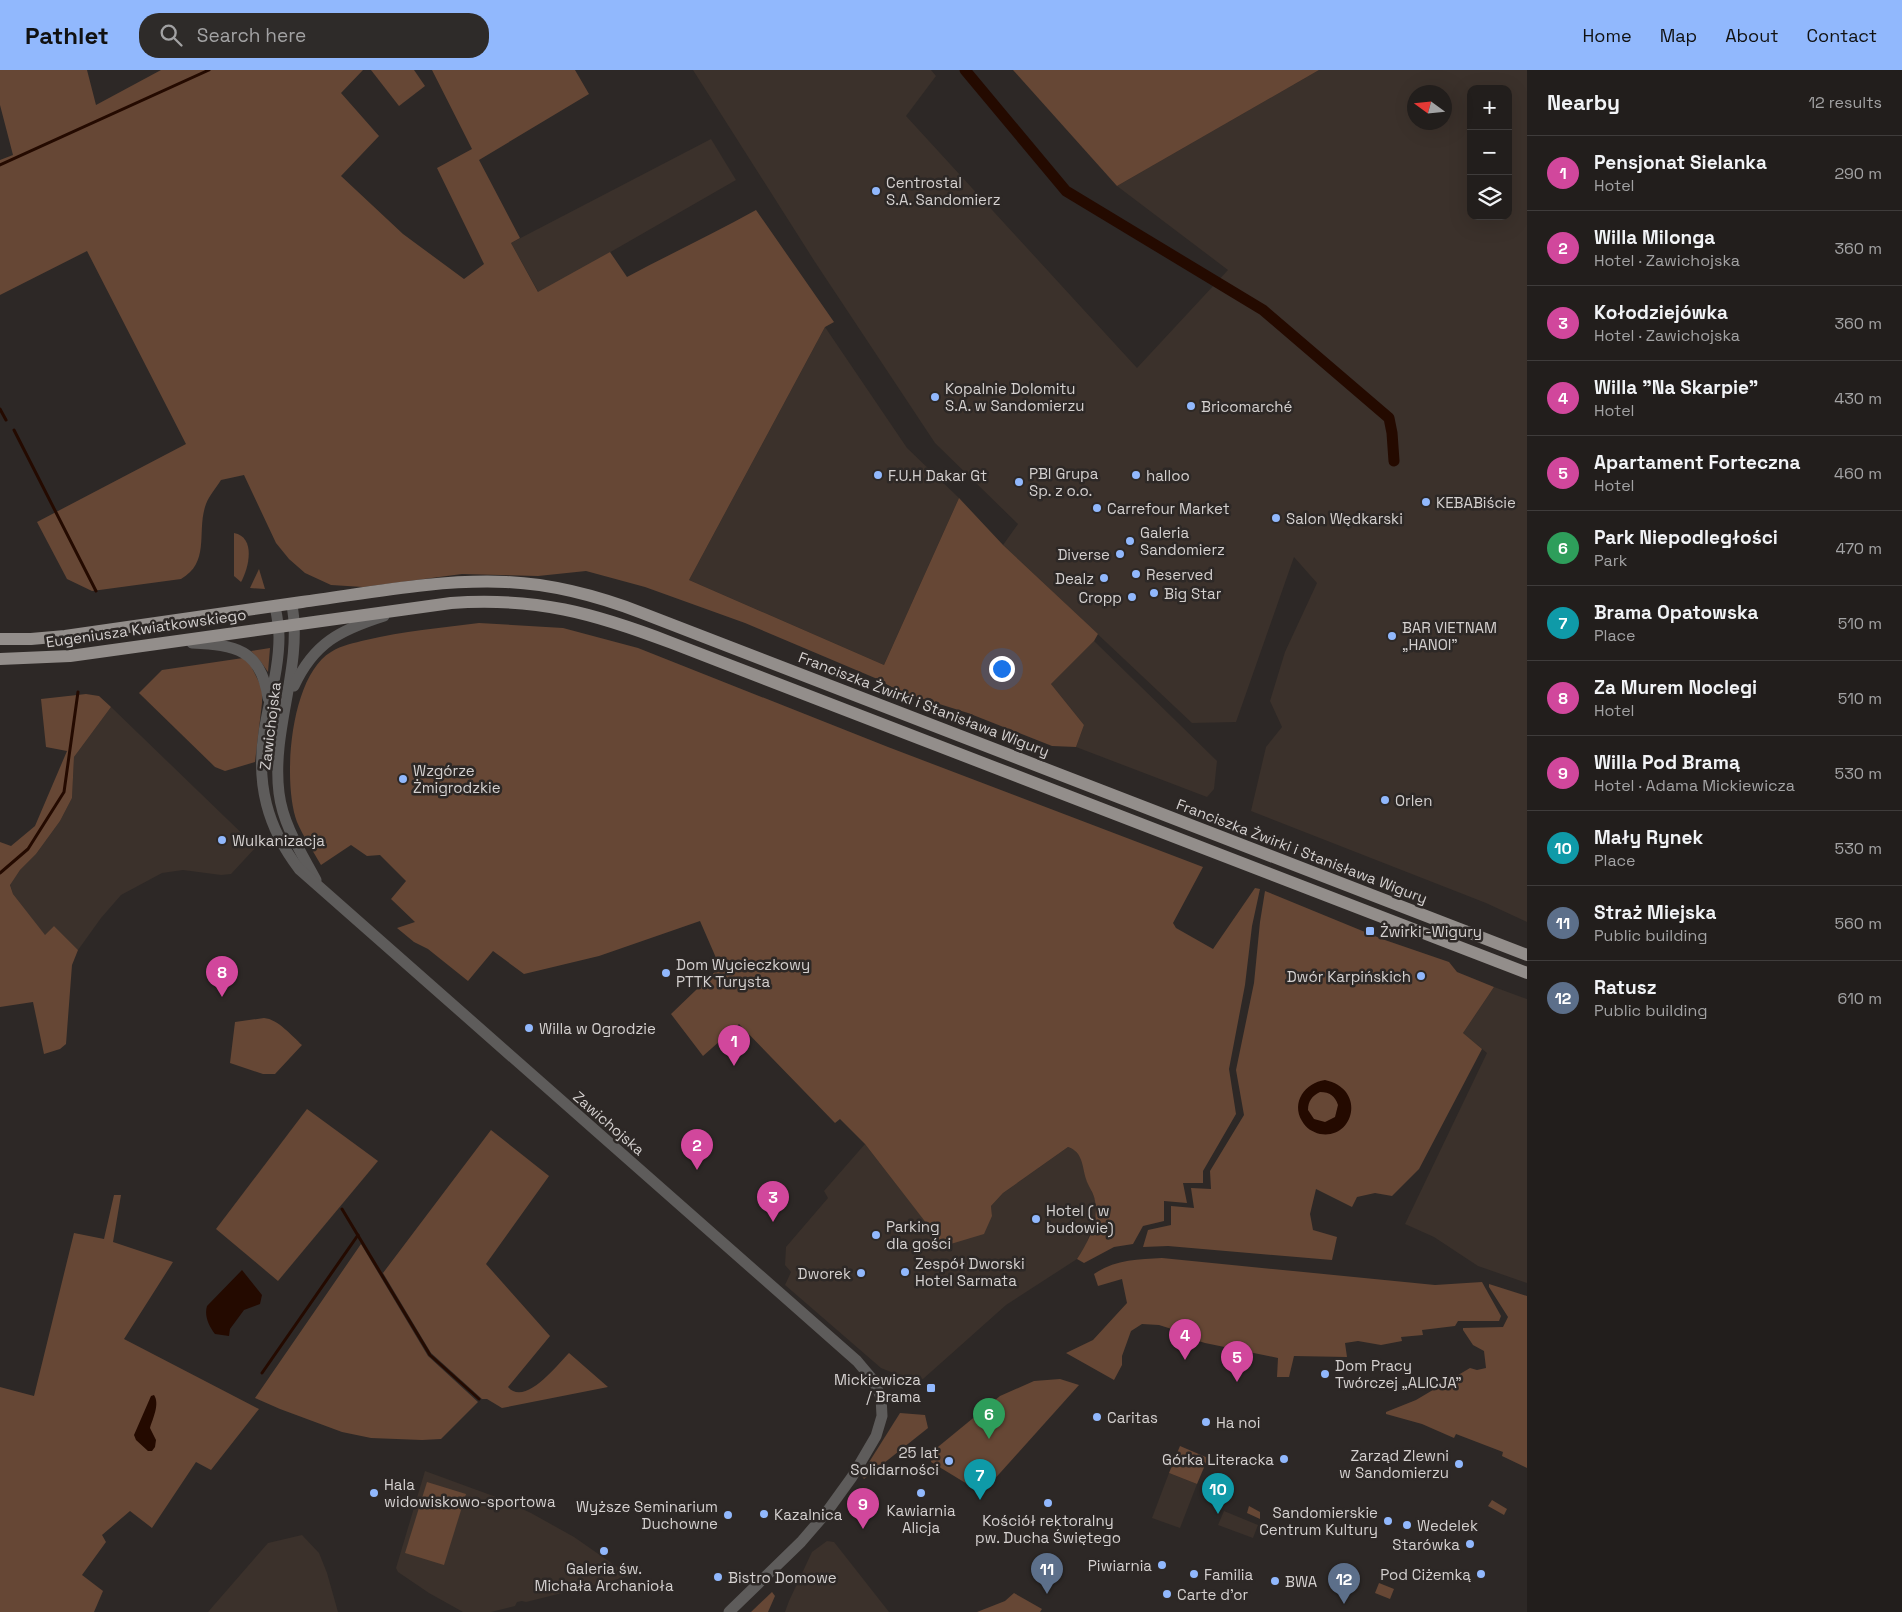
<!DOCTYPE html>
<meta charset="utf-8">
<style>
:root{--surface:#221e1c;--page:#2e2b29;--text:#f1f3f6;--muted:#a2a2a3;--line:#3f3c3b;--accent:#91b8fd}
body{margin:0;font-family:"Space Grotesk",sans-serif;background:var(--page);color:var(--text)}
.controls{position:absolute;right:15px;top:15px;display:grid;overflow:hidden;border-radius:10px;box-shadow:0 5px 20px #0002}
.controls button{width:45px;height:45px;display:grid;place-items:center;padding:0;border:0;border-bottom:1px solid var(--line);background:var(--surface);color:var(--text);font:25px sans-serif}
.compass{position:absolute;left:1407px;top:15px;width:45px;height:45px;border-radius:50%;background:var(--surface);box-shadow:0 5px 20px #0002;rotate:285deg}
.you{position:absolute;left:1001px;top:598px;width:18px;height:18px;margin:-12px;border:4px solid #fff;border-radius:50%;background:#1a73e8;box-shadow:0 0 0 8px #1a73e833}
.badge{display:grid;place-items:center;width:32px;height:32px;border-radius:50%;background:var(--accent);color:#fff;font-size:16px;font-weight:700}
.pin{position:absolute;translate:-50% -41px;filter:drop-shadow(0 1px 2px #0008)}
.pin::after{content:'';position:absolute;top:26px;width:18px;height:15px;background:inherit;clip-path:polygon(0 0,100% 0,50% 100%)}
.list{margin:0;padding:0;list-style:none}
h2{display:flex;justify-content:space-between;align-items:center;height:65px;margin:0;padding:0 20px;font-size:21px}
h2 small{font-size:16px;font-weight:400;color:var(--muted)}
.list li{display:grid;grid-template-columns:32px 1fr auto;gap:15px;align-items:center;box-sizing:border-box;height:75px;padding:0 20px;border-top:1px solid var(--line)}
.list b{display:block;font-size:19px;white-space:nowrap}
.list p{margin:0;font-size:16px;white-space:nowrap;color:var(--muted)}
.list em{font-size:16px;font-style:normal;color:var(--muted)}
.icon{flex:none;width:28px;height:28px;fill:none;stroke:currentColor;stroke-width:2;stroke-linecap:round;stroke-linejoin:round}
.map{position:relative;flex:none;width:1527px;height:1542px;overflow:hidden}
header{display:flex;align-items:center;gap:30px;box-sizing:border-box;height:70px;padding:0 25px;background:var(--accent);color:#111}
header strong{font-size:24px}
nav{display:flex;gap:28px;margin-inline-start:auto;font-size:18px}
.search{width:350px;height:45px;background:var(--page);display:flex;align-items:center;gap:12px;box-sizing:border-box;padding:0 18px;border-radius:20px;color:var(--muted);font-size:19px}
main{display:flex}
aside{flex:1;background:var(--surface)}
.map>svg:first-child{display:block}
.built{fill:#3b312b;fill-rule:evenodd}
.green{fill:#664735}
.water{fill:#240a00;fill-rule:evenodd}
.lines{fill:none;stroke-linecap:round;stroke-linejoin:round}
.stream{stroke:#240a00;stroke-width:3}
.canal{stroke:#240a00;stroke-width:11}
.tertiary{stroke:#5e5c5b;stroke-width:11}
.primary{stroke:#938e8b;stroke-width:12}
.poi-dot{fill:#91b8fd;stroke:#2d2826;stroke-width:2}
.labels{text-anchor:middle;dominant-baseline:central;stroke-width:5;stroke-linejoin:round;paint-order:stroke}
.poi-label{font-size:15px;fill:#d4d0cf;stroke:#2d2826;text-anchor:start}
.street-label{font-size:15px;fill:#d4d0cf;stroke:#2d2826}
</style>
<header>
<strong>Pathlet</strong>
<div class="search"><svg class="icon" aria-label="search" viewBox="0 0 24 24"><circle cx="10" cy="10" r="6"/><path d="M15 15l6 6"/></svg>Search here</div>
<nav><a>Home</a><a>Map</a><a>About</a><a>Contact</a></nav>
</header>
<main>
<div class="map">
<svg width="1527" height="1542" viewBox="0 0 1527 1542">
<rect width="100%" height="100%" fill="#2d2826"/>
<g class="built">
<path d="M 693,0 L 931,0 L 936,6 L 906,46 L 1137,298 L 1228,200 L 1117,116 L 1319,0 L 1527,0 L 1527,852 L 1486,833 L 1251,741 L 1266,677 L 1282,657 L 1270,631 L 1285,582 L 1317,513 L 1294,487 L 1236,652 L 1192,653 L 1003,475 L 1018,454 L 935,373 L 815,192 ZM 1471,19 L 1508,19 L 1508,146 L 1471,146 ZM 1414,22 L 1444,22 L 1444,52 L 1414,52 Z"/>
<polygon points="711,69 736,110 539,223 511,173"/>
<polygon points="825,257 907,378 959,428 884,595 689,510"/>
<polygon points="1094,571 1217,691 1214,719 1207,727 1076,677 1084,655 1051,614"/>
<polygon points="111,637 256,777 231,804 221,805 183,800 162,803 121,825 101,848 78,880 54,856 45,866 13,824 10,814 20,800 36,784 60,751 72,728 74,687"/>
<polygon points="1494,917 1527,929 1527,1213 1478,1196 1434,1167 1405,1154 1487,983 1463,963"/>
<polygon points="865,1074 944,1175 992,1146 991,1136 1003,1123 1068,1077 1075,1080 1082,1089 1087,1111 1095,1129 1096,1145 1086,1175 1077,1189 1006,1235 923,1309 896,1304 881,1298 785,1215 791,1202 785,1195 786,1177 828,1128 824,1121"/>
<polygon points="425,1401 496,1427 531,1443 574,1467 630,1506 526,1532 522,1531 517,1532 515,1536 491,1542 463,1542 429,1523 398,1502 396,1498"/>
<polygon points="1169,1403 1197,1414 1180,1458 1152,1448"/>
<polygon points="1224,1441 1258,1455 1253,1468 1218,1455"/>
<polygon points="302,1465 319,1483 327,1503 338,1542 208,1542 268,1473"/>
<polygon points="827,1471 834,1472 889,1542 785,1542 789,1531 812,1482"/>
</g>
<g class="green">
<path d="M 0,0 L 87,0 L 96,35 L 161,0 L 363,0 L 341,23 L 379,66 L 341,106 L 403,164 L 464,209 L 484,194 L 437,98 L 472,79 L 432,0 L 575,0 L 589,24 L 479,90 L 520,168 L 511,173 L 538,222 L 610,182 L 627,207 C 670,184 713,164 756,140 L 834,252 L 825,257 L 689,510 L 884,595 L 959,428 L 1003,475 L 1098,564 L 1094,571 L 1051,614 L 1084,655 L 1076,677 L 1052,676 L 968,643 L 901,622 L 875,608 L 745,553 L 645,517 L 586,501 L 538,506 L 462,504 L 363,517 L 331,515 L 305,503 L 289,489 L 276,473 L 244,405 L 221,410 C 216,418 209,426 206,434 C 196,461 211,492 181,509 L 92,521 L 67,509 L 37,452 L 186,374 L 87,181 L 0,225 L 0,90 L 13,85 L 0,35 Z"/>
<polygon points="371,0 414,0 425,16 399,36"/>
<polygon points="1013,0 1319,0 1117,116"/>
<path d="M 234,463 C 256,467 249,498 241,512 L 234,506 Z"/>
<polygon points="259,499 265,519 250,518"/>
<path d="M 479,553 L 563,558 L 638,578 L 888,677 L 1203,797 L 1173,853 L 1176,858 L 1213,879 L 1255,818 L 1260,819 L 1252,856 L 1245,915 L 1229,999 L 1236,1044 L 1203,1101 L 1203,1113 L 1183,1113 L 1187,1133 L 1164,1131 L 1164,1151 L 1143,1156 L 1133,1174 L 1114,1177 L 1084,1193 L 1077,1189 C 1088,1172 1099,1152 1095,1131 C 1094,1123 1088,1116 1086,1109 C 1082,1096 1083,1082 1068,1077 L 1003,1123 L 991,1136 L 992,1146 L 984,1164 L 944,1176 L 865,1074 L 840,1049 L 835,1053 L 739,954 L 703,986 L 671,944 L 720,897 L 700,851 L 599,886 L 524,904 L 493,881 L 468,911 L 428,879 L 414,872 L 397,858 L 415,852 L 391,829 L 406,811 L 380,785 L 367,786 L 351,775 L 321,795 C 313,781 303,766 297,752 C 282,712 290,606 331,582 C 342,575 354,573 366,570 C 403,561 441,558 479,553 Z"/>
<polygon points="270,578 268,602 261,592 251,581"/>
<polygon points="243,588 250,594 262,618 262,633 255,692 225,701 215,697 139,623 162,600"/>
<polygon points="86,624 99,626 111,637 74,687 72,728 60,751 36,784 20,800 10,815 13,824 45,865 54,856 78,880 72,895 66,974 60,979 44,984 33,932 0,937 0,772 11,776 35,756 67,681 46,677 41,629"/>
<polygon points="1265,821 1382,869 1449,892 1457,902 1494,917 1463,963 1482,979 1419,1099 1392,1126 1375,1123 1357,1127 1352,1137 1316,1119 1310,1144 1313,1160 1337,1167 1332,1190 1168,1176 1143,1177 1148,1160 1171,1155 1171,1136 1194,1138 1191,1118 1211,1119 1210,1101 1244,1045 1236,1000 1254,913 1260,852"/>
<path d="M 264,948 C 278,949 293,967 302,975 L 275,1004 L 263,1004 L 230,993 L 235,952 Z"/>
<polygon points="307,1039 378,1091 278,1211 216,1159"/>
<path d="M 491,1060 L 549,1106 L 486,1194 L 550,1266 L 508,1317 C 525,1337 557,1295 569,1283 L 608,1317 L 502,1338 L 487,1329 L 482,1329 L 431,1283 L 383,1203 Z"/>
<polygon points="114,1125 121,1125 113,1172 173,1192 124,1269 259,1339 211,1400 196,1392 152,1458 130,1441 102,1465 106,1472 82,1505 103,1521 94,1542 0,1542 0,1317 34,1326 74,1163 104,1169"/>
<polygon points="361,1174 428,1286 478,1332 441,1369 422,1370 371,1368 342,1362 280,1339 255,1328"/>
<path d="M 1162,1188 L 1435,1215 L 1482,1212 L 1501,1246 L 1499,1251 L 1458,1251 L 1455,1256 L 1422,1260 L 1423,1265 L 1401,1267 L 1402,1271 L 1381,1275 L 1358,1271 L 1345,1273 L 1347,1287 L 1294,1286 L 1289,1307 L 1277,1307 L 1278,1288 L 1205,1273 L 1192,1269 L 1178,1261 L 1159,1255 L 1142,1254 L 1131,1261 L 1122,1286 L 1122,1295 L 1114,1310 L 1066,1283 L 1093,1270 L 1127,1233 L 1122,1209 L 1098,1216 L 1094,1204 C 1114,1190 1138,1189 1162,1188 Z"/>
<polygon points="1489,1214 1527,1226 1527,1398 1502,1386 1503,1382 1456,1364 1454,1368 1422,1354 1386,1344 1386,1342 1416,1330 1470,1298 1477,1300 1486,1298 1484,1281 1473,1275 1463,1260 1463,1258 1503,1257 1508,1247 1489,1217"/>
<polygon points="1060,1309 1079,1315 982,1423 931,1392 933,1381 1000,1326 1034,1311"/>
<polygon points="900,1343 925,1345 928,1358 864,1409 861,1405"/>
<polygon points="1180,1376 1208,1388 1197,1414 1169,1403"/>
<polygon points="427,1412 466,1424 444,1495 405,1483"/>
<polygon points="1492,1430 1507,1439 1504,1445 1488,1436"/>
<polygon points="1249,1436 1260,1442 1260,1449 1247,1443"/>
<polygon points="1345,1499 1360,1505 1354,1520 1339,1514"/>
<polygon points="1379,1513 1394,1519 1390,1529 1375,1523"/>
<polygon points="772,1522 775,1526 768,1542 751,1542"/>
<polygon points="1014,1523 1042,1539 1040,1542 977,1542 1005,1531"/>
</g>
<g class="water">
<path d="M 1325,1010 C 1367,1019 1354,1070 1320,1064 C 1312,1062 1306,1058 1302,1051 C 1291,1032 1305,1013 1325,1010 ZM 1320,1022 C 1330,1022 1335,1026 1338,1035 L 1335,1047 L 1325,1052 L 1314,1049 L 1308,1040 C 1308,1031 1312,1026 1320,1022 Z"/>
<path d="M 242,1200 L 262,1225 L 260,1234 L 244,1240 L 230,1259 L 229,1266 L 215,1264 C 209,1256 204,1246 207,1236 Z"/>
<path d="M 154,1325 C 160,1334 153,1348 150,1358 L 156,1370 L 155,1377 L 152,1381 L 148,1381 L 136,1370 L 134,1365 L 151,1326 Z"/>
</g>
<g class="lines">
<g class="stream">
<polyline points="0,95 209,0"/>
<polyline points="0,339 6,350"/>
<polyline points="14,360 96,521"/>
<polyline points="0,803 28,779 64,722 78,622"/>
<polyline points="342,1139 430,1285 479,1329"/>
<polyline points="262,1303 358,1165"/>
</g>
<polyline class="canal" points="965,0 1066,121 1263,240 1389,348 1392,363 1394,391"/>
<g class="tertiary">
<path d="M 292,534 C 303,598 271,659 279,723 C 283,755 301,782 316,810"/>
<path d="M 275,536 C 277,546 279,556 279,567 C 279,599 269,630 264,662 C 256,714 267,757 299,799 L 857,1291 L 873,1310 L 881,1327 L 882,1346 L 876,1366 L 852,1407 L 826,1443 L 801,1472 L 729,1542"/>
<path d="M 192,573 C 235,575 261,579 268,628"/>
<path d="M 294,616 C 314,573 340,560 384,546"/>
</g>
<g class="primary">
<path d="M 0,569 L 31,569 L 65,566 C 144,554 223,543 302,532 C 369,523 438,509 506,512 C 553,514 598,526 642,543 L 1527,885"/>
<path d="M 0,589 L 70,586 L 451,533 C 536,527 594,543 672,573 L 1527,903"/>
</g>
</g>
<g class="poi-dot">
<circle cx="876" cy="121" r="5"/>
<circle cx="935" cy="327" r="5"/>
<circle cx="1191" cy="336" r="5"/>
<circle cx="878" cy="405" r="5"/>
<circle cx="1136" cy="405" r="5"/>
<circle cx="1019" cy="412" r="5"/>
<circle cx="1426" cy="432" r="5"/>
<circle cx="1097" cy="438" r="5"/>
<circle cx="1276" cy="448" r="5"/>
<circle cx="1130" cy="471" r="5"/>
<circle cx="1120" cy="484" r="5"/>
<circle cx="1136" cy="504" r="5"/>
<circle cx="1104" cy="508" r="5"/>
<circle cx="1154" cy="523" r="5"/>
<circle cx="1132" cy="527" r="5"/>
<circle cx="1392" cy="566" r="5"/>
<circle cx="403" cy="709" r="5"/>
<circle cx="1385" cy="730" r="5"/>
<circle cx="222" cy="770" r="5"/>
<rect x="1365" y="856" width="10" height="10" rx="2.5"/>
<circle cx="666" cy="903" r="5"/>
<circle cx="1421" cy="906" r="5"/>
<circle cx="529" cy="958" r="5"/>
<circle cx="1036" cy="1149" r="5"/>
<circle cx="876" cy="1165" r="5"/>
<circle cx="905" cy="1202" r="5"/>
<circle cx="861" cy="1203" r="5"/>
<circle cx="1325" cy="1304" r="5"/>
<rect x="926" y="1313" width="10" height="10" rx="2.5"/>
<circle cx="1097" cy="1347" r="5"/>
<circle cx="1206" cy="1352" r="5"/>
<circle cx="1284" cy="1389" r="5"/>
<circle cx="949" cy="1391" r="5"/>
<circle cx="1459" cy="1394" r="5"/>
<circle cx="374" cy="1423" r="5"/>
<circle cx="921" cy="1423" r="5"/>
<circle cx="1048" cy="1433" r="5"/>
<circle cx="764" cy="1444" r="5"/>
<circle cx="728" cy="1445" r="5"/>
<circle cx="1388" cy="1451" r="5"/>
<circle cx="1407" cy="1455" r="5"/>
<circle cx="1470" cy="1474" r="5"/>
<circle cx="604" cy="1481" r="5"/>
<circle cx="1162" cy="1495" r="5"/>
<circle cx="1194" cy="1504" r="5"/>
<circle cx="1481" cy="1504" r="5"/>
<circle cx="718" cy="1507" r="5"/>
<circle cx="1275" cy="1511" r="5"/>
<circle cx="1167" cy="1524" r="5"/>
</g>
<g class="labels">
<g class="poi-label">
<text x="886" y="112">Centrostal<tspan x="886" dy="17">S.A. Sandomierz</tspan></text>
<text x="945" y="318">Kopalnie Dolomitu<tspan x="945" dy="17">S.A. w Sandomierzu</tspan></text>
<text x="1201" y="336">Bricomarché</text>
<text x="1029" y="403">PBI Grupa<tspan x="1029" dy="17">Sp. z o.o.</tspan></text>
<text x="888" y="405">F.U.H Dakar Gt</text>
<text x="1146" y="405">halloo</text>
<text x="1436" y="432">KEBABiście</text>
<text x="1107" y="438">Carrefour Market</text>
<text x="1286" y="448">Salon Wędkarski</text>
<text x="1140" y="462">Galeria<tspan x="1140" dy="17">Sandomierz</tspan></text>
<text x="1110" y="484" text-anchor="end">Diverse</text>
<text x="1146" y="504">Reserved</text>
<text x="1094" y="508" text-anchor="end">Dealz</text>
<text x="1164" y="523">Big Star</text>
<text x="1122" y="527" text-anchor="end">Cropp</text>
<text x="1402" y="557">BAR VIETNAM<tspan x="1402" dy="17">„HANOI”</tspan></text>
<text x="413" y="700">Wzgórze<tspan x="413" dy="17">Żmigrodzkie</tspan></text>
<text x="1395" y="730">Orlen</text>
<text x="232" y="770">Wulkanizacja</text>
<text x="1380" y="861">Żwirki -Wigury</text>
<text x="676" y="894">Dom Wycieczkowy<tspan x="676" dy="17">PTTK Turysta</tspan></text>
<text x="1411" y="906" text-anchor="end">Dwór Karpińskich</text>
<text x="539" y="958">Willa w Ogrodzie</text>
<text x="1046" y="1140">Hotel ( w<tspan x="1046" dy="17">budowie)</tspan></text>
<text x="886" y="1156">Parking<tspan x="886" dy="17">dla gości</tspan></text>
<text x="915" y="1193">Zespół Dworski<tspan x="915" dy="17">Hotel Sarmata</tspan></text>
<text x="851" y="1203" text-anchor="end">Dworek</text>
<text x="1335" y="1295">Dom Pracy<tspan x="1335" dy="17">Twórczej „ALICJA"</tspan></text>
<text x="921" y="1309" text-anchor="end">Mickiewicza<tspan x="921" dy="17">/ Brama</tspan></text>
<text x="1107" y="1347">Caritas</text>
<text x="1216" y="1352">Ha noi</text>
<text x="939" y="1382" text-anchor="end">25 lat<tspan x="939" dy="17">Solidarności</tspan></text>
<text x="1449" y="1385" text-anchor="end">Zarząd Zlewni<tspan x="1449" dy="17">w Sandomierzu</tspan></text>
<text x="1274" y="1389" text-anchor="end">Górka Literacka</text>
<text x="384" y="1414">Hala<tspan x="384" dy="17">widowiskowo-sportowa</tspan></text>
<text x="718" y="1436" text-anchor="end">Wyższe Seminarium<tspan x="718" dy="17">Duchowne</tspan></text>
<text x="921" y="1440" text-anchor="middle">Kawiarnia<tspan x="921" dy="17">Alicja</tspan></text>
<text x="1378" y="1442" text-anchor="end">Sandomierskie<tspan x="1378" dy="17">Centrum Kultury</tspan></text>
<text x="774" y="1444">Kazalnica</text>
<text x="1048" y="1450" text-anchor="middle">Kościół rektoralny<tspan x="1048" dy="17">pw. Ducha Świętego</tspan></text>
<text x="1417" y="1455">Wedelek</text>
<text x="1460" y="1474" text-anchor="end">Starówka</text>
<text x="1152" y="1495" text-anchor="end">Piwiarnia</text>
<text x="604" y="1498" text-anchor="middle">Galeria św.<tspan x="604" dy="17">Michała Archanioła</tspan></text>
<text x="1204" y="1504">Familia</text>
<text x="1471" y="1504" text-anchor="end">Pod Ciżemką</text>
<text x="728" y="1507">Bistro Domowe</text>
<text x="1285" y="1511">BWA</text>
<text x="1177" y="1524">Carte d'or</text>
</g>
<g class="street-label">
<text transform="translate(146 558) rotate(-8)">Eugeniusza Kwiatkowskiego</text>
<text transform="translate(924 634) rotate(21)">Franciszka Żwirki i Stanisława Wigury</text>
<text transform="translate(270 656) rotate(-83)">Zawichojska</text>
<text transform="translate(1302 781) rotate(21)">Franciszka Żwirki i Stanisława Wigury</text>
<text transform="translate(609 1053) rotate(41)">Zawichojska</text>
</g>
</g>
</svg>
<div class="controls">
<button>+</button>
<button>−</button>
<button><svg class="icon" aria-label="layers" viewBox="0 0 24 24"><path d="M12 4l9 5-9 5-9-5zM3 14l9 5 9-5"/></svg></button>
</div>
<svg class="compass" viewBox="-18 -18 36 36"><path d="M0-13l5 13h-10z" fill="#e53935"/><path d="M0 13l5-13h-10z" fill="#a2a2a3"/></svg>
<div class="you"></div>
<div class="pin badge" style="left:734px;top:996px;background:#d1479c">1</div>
<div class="pin badge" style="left:697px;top:1100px;background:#d1479c">2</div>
<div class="pin badge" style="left:773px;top:1152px;background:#d1479c">3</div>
<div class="pin badge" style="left:1185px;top:1290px;background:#d1479c">4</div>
<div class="pin badge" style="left:1237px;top:1312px;background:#d1479c">5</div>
<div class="pin badge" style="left:989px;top:1369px;background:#2e9e5b">6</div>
<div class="pin badge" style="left:980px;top:1430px;background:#0f9aa8">7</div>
<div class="pin badge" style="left:222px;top:927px;background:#d1479c">8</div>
<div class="pin badge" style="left:863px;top:1459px;background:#d1479c">9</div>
<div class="pin badge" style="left:1218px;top:1444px;background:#0f9aa8">10</div>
<div class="pin badge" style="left:1047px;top:1524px;background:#5c6f8a">11</div>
<div class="pin badge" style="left:1344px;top:1534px;background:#5c6f8a">12</div>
</div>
<aside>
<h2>Nearby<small>12 results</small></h2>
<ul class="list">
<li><span class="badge" style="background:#d1479c">1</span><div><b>Pensjonat Sielanka</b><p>Hotel</p></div><em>290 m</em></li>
<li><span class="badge" style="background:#d1479c">2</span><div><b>Willa Milonga</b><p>Hotel · Zawichojska</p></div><em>360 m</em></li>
<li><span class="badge" style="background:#d1479c">3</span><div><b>Kołodziejówka</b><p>Hotel · Zawichojska</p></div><em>360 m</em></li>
<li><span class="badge" style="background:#d1479c">4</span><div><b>Willa &quot;Na Skarpie&quot;</b><p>Hotel</p></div><em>430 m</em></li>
<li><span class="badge" style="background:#d1479c">5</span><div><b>Apartament Forteczna</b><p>Hotel</p></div><em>460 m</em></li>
<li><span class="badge" style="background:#2e9e5b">6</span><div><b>Park Niepodległości</b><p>Park</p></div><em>470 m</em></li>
<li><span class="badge" style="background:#0f9aa8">7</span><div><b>Brama Opatowska</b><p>Place</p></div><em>510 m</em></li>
<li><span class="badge" style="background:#d1479c">8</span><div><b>Za Murem Noclegi</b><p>Hotel</p></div><em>510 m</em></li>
<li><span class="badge" style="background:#d1479c">9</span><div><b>Willa Pod Bramą</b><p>Hotel · Adama Mickiewicza</p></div><em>530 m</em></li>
<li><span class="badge" style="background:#0f9aa8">10</span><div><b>Mały Rynek</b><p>Place</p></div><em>530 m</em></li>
<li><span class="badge" style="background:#5c6f8a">11</span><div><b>Straż Miejska</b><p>Public building</p></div><em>560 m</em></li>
<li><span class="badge" style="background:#5c6f8a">12</span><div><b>Ratusz</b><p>Public building</p></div><em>610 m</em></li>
</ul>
</aside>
</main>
